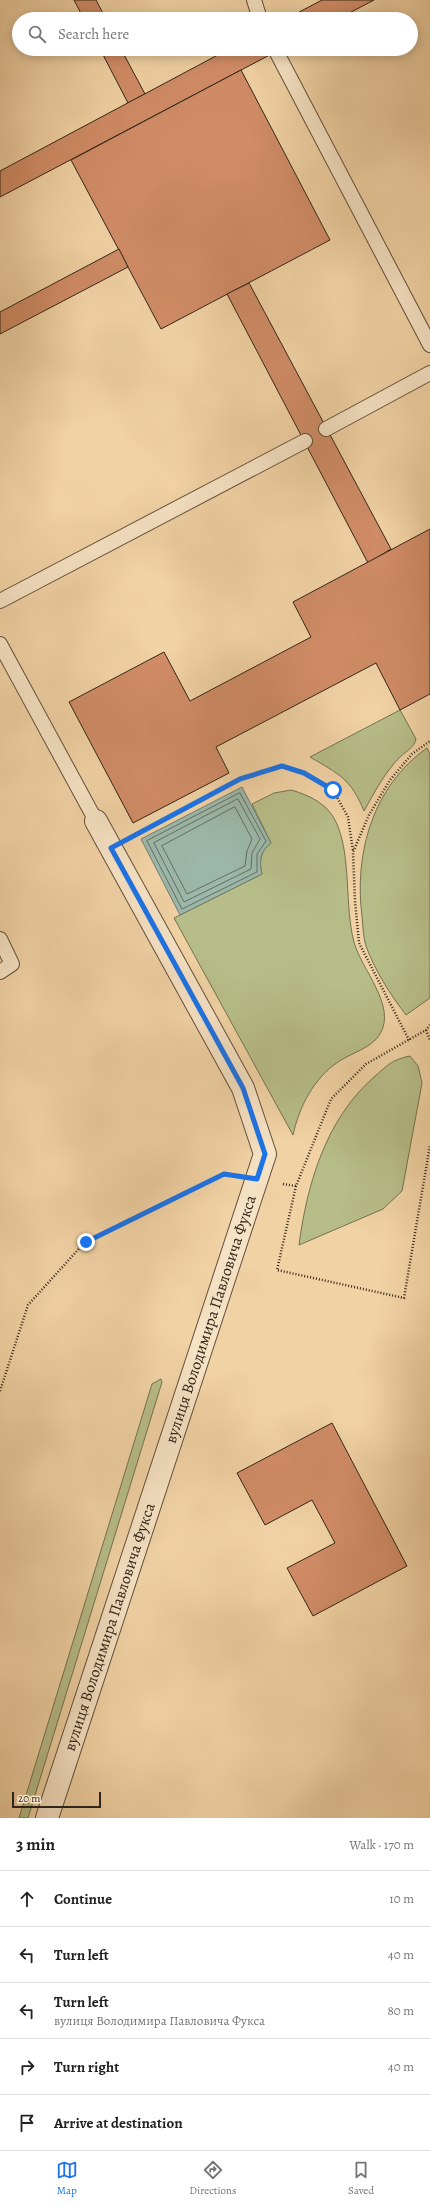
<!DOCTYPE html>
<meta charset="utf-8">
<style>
:root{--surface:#fff;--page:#f6f6f6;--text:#222;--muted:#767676;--line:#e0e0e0;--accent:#1a73e8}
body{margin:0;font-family:Alegreya,serif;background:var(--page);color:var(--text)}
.scale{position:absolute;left:12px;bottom:10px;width:89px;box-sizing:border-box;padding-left:4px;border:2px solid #322519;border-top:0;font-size:11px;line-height:14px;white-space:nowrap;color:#322519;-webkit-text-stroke:3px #f6e2c4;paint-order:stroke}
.stop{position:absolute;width:12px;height:12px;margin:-9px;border:3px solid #1a73e8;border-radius:50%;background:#fff}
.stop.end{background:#1a73e8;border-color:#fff;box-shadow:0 1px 4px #0008}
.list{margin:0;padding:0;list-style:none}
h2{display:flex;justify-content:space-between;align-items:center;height:52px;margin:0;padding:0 16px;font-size:17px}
h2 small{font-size:13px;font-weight:400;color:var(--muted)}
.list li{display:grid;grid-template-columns:26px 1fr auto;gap:12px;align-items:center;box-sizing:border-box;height:56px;padding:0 16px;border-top:1px solid var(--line)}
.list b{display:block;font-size:15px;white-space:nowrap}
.list p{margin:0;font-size:13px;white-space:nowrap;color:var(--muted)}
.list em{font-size:13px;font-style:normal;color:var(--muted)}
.icon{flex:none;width:22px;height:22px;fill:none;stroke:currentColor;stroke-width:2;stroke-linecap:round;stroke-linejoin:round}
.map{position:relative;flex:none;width:430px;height:1818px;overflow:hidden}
.search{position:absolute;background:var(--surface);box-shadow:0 2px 10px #0003;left:12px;right:12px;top:12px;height:44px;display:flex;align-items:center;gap:10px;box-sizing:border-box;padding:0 14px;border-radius:22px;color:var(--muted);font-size:15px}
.sheet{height:332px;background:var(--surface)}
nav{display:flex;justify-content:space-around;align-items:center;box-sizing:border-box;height:56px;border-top:1px solid var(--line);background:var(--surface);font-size:11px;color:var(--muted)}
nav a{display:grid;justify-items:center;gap:2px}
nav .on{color:var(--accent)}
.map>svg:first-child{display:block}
.green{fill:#b7bd88;stroke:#747150}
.water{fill:#9bb7a9;stroke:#717d6f}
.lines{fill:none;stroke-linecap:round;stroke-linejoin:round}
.shore{stroke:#666e61;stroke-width:1}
.building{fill:#d08c66;stroke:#322519}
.service-casing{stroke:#62503c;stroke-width:16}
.minor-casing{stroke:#62503c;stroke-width:24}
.path{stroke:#322519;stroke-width:2.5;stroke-dasharray:1 2;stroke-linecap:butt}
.service{stroke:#f6e2c4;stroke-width:14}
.minor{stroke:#f6e2c4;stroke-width:22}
.route{stroke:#1a73e8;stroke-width:5}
.labels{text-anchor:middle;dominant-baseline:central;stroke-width:3;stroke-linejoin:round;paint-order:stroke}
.street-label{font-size:16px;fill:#322519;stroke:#f6e2c4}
</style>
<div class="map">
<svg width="430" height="1818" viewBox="0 0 430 1818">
<rect width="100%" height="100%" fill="#f1d2a4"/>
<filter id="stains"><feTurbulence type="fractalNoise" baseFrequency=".005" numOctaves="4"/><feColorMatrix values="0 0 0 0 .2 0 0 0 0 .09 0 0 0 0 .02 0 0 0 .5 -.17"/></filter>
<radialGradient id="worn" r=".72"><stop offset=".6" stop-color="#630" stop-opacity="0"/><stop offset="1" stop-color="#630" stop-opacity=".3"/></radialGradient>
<g class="green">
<path d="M 400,710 L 416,739 C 414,748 406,751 400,757 C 385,772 374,793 364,811 C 351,779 339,774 310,757 Z"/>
<path d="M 427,748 L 430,754 L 430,998 L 406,1015 C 390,994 375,971 366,946 C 363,937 363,925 362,916 C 354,853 373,786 427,748 Z"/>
<path d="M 291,790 C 309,795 328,804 336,822 C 352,857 344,904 354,942 C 361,969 397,1006 380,1034 C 372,1048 351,1053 338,1062 C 314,1078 299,1107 293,1135 L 174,918 L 262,874 C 259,860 260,852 271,843 L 252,804 L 274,793 Z"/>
<path d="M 410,1056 L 418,1066 L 422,1083 L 402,1191 L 383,1209 L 299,1245 C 307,1184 326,1119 374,1077 C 388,1065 391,1060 410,1056 Z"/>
<polygon points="161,1379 162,1382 28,1818 19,1818 152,1384"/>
</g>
<path class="water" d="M 242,787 L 271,843 C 260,852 259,860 262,874 L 180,915 L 141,839 Z"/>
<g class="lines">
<g class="shore">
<polygon points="240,793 266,841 257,854 257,872 182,909 147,841"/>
<polygon points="238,799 260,839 252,853 251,869 184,902 154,843"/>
<polygon points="235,807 252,839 247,851 245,866 187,894 162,846"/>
</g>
</g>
<g class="building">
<polygon points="74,0 96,0 106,19 84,19"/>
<polygon points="322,0 374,0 338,19 286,19"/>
<polygon points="100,49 121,49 145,94 128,103"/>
<polygon points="229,49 281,49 0,197 0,171"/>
<polygon points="241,70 330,240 161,329 71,160"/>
<polygon points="119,249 128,267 0,334 0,312"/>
<polygon points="249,283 391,549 368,563 227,294"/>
<polygon points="430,529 430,694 400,710 376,663 216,747 229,773 133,823 69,702 164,652 190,701 311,637 293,602"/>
<polygon points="332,1423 407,1566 313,1616 287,1568 335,1543 312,1500 265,1525 237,1473"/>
</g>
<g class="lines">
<defs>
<g id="service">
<polyline points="254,0 260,19"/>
<polyline points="276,51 430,345"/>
<polyline points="326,429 430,373"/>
<polyline points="0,601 305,441"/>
<polyline points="0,644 96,821"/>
<polyline points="0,939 12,964 0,972"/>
</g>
<g id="minor">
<path id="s1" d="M 47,1818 L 265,1154 L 243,1088 L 96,821"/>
</g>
</defs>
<use href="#service" class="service-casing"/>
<use href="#minor" class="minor-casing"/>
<g class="path">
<polyline points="133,836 240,779 282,766 304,773 333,790 348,817 353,851"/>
<polyline points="426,1030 430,1040"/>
<polyline points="409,1040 359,943 355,901 353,852 369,815 390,780 412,754 430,741"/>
<polyline points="283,1184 296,1186 331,1099 366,1064 426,1030 430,1025"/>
<polyline points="296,1186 277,1270 404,1298 430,1145"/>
<polyline points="0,1391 28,1305 86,1241 224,1174 231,1175"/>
</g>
<use href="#service" class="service"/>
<use href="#minor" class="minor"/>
</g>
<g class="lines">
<polyline class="route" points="86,1242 224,1174 257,1179 265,1154 243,1088 111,848 240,779 282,766 304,773 333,790"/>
</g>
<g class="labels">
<g class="street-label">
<text stroke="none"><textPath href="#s1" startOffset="525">вулиця Володимира Павловича Фукса</textPath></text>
<text stroke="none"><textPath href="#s1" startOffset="201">вулиця Володимира Павловича Фукса</textPath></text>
</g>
</g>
<rect width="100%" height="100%" filter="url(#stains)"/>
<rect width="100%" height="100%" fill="url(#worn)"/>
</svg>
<div class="scale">20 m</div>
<div class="stop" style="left:333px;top:790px"></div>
<div class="stop end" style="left:86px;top:1242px"></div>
<div class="search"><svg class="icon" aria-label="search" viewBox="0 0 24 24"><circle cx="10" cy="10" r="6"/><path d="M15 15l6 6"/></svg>Search here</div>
</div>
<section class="sheet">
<h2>3 min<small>Walk · 170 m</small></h2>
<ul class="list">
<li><svg class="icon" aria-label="ahead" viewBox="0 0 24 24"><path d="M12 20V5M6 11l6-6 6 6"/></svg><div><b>Continue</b></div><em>10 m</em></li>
<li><svg class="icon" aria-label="left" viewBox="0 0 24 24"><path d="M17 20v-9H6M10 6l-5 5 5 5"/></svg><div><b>Turn left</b></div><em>40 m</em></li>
<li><svg class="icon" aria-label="left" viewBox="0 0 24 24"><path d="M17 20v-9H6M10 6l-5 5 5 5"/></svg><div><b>Turn left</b><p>вулиця Володимира Павловича Фукса</p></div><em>80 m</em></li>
<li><svg class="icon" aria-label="right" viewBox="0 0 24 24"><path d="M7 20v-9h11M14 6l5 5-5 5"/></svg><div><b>Turn right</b></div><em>40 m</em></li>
<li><svg class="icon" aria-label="arrive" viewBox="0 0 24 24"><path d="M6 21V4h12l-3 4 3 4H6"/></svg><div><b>Arrive at destination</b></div></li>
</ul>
</section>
<nav>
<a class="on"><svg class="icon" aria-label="map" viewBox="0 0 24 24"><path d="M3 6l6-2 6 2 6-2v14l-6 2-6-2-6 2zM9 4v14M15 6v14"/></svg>Map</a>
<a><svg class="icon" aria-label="directions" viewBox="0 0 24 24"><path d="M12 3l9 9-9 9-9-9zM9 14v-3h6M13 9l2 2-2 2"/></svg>Directions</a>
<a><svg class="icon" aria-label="saved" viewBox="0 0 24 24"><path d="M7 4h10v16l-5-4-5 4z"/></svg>Saved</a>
</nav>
